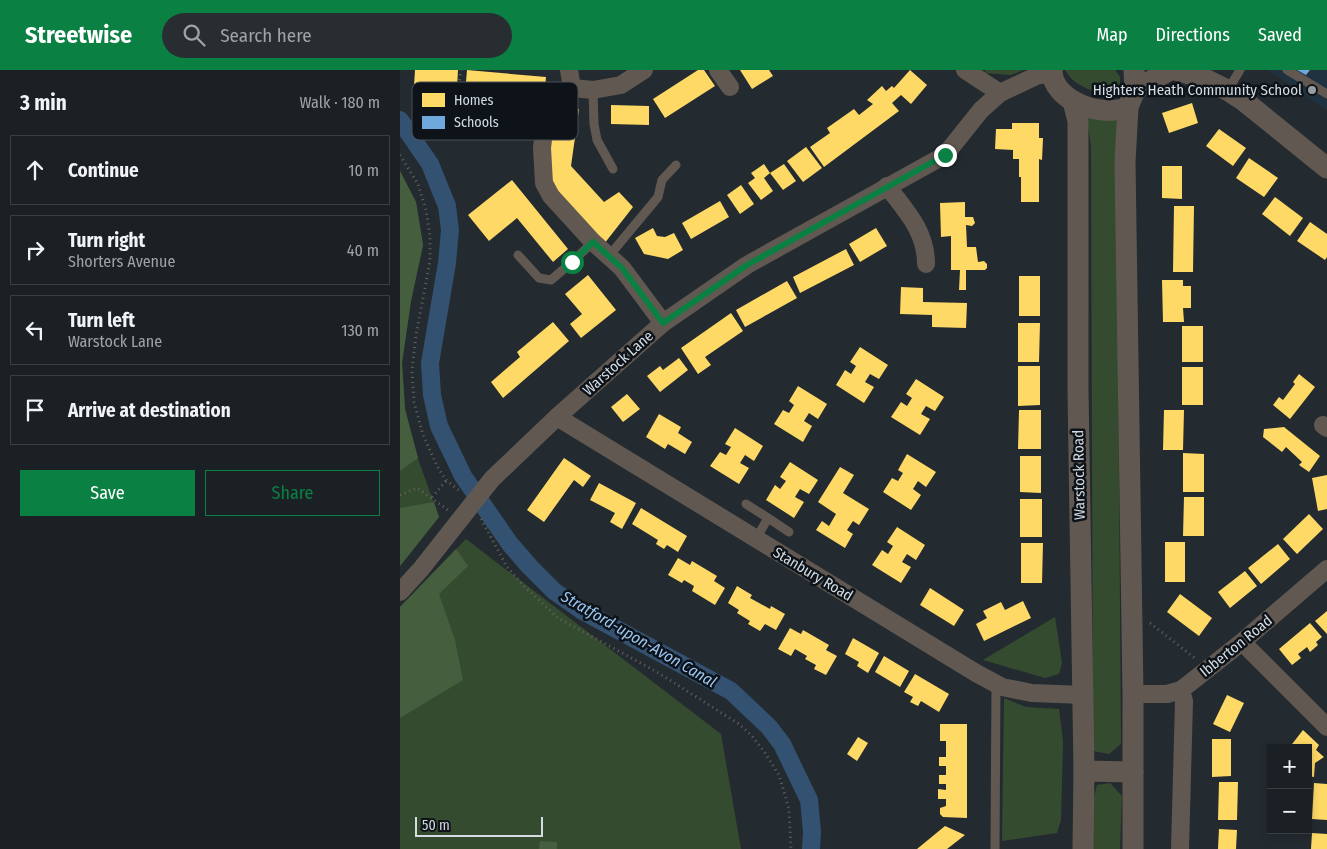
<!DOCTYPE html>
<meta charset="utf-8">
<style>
:root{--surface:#1b2024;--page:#282d31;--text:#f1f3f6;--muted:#a0a3a6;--line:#393e41;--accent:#0b8043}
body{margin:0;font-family:"Fira Sans Condensed",sans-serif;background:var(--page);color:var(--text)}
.controls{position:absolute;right:15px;bottom:15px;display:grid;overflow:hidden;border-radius:0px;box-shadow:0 2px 8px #0003}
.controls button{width:45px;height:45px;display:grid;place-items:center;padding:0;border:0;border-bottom:1px solid var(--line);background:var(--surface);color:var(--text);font:25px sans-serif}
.scale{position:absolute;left:15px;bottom:12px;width:128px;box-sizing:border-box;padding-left:5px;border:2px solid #d3dce3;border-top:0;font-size:14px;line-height:18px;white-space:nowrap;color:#d3dce3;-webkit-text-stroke:4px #0d1318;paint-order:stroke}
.stop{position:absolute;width:15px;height:15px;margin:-11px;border:4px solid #0b8043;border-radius:50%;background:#fff}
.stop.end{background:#0b8043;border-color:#fff;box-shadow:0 1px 5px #0008}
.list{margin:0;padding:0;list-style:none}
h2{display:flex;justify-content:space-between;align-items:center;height:65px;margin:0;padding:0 20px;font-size:21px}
h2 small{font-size:16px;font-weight:400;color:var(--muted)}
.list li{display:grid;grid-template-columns:32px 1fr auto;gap:15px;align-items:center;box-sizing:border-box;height:70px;margin:0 10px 10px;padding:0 10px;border:1px solid var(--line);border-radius:0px}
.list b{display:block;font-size:19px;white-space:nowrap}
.list p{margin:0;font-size:16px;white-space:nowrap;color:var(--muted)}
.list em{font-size:16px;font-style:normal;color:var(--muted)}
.actions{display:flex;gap:10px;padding:15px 20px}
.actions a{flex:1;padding:11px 0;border:1px solid var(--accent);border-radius:0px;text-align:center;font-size:18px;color:var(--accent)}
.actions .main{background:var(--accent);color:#fff}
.icon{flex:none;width:28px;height:28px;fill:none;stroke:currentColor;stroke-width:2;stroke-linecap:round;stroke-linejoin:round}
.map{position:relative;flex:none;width:927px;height:779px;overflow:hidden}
header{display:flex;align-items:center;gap:30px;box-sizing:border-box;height:70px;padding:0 25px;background:var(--accent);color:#fff}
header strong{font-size:24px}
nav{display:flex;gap:28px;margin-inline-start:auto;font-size:18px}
.search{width:350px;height:45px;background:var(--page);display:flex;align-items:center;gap:12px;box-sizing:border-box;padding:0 18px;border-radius:28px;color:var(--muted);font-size:19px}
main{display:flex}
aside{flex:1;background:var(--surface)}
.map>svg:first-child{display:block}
.built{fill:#20323f}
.green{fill:#354b2f}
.forest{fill:#455e3e}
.homes{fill:#ffd966}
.schools{fill:#6fa8dc}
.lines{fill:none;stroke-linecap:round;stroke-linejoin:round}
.canal{stroke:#335171;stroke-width:18}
.path{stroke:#656360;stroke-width:3;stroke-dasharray:1 4;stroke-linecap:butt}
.service{stroke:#615951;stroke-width:9}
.minor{stroke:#615951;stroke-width:18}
.tertiary{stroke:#615951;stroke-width:21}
.route{stroke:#0b8043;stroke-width:6}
.poi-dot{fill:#969ea4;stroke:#0d1318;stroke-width:2}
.labels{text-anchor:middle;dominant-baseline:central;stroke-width:5;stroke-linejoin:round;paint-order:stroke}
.poi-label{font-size:15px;fill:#d3dce3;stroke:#0d1318;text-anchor:end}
.street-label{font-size:15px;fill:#d3dce3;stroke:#0d1318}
.water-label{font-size:16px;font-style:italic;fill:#9cc7f4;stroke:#0d1318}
.key{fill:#0d1318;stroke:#484f55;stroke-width:1}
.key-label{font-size:14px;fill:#d3dce3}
</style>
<header>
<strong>Streetwise</strong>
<div class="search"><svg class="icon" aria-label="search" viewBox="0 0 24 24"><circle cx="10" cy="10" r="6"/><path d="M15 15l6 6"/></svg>Search here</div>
<nav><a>Map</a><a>Directions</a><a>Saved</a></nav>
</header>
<main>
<aside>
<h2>3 min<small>Walk · 180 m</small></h2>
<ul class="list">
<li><svg class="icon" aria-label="ahead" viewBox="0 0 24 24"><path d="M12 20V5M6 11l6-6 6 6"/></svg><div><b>Continue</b></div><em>10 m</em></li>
<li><svg class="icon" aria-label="right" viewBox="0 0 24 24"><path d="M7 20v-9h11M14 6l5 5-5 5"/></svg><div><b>Turn right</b><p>Shorters Avenue</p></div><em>40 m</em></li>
<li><svg class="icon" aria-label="left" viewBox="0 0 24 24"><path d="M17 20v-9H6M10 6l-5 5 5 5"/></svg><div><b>Turn left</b><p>Warstock Lane</p></div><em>130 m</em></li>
<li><svg class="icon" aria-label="arrive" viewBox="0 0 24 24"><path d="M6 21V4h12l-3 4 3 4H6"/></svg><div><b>Arrive at destination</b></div></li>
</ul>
<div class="actions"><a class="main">Save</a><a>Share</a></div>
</aside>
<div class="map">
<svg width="927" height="779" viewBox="0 0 927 779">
<rect width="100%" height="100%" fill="#242b30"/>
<polygon class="built" points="868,0 927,0 927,40"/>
<g class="green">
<polygon points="586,0 624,0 611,5 584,3"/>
<path d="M 665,0 L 715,0 L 720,7 L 720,20 L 713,27 C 696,22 674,17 665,0 Z"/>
<polygon points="687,46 720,49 717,144 721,674 709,684 693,681 691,77"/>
<polygon points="0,101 16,132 23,175 11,231 2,292 5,339 18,389 39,447 0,496"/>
<polygon points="66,469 321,664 341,779 0,779 0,537"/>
<polygon points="655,547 662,593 659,604 645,608 583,590"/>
<polygon points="604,628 626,637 659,639 663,671 661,750 657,763 602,771"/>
<polygon points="710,713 722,726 720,779 693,779 693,731 697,715"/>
</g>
<g class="forest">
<polygon points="0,101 16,132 23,175 11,231 2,293 5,339 18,388 0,401"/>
<polygon points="34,432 39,447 0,496 0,438"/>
<polygon points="56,479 68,496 39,524 55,570 63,610 0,648 0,537"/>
<polygon points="140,771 157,772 157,779 139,779"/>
</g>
<g class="homes">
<polygon points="15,0 58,0 57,18 14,16"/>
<polygon points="67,0 146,7 144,31 65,24"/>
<polygon points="298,0 304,0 315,16 265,48 253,29"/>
<polygon points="340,0 369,0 373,6 352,19"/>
<polygon points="510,0 527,15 511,34 501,25 492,33 499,41 424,97 410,77 430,63 427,58 454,39 459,45 473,34 467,30 482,16 486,21 492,16 494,18"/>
<polygon points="792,33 798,53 769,63 762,43"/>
<polygon points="211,35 249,36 249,55 211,54"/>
<polygon points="155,39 179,39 171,96 204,132 219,122 233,137 204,174 151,116 149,90"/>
<polygon points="612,53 639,53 639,68 643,68 642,90 639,89 639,132 621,132 621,107 619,107 619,89 613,89 613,80 595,79 596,59 612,59"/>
<polygon points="819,59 846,78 833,96 806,76"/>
<polygon points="406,77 422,98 403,112 387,91"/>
<polygon points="849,88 878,108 864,127 836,108"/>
<polygon points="364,94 370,103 364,108 373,121 361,130 348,113 355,108 351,103"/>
<polygon points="384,94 396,111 383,120 370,103"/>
<polygon points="762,96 782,96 782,129 762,128"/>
<polygon points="112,110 168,179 153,192 117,148 89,171 68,145"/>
<polygon points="341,115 354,134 340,144 327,125"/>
<polygon points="875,127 903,148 890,166 862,144"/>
<polygon points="320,131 329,147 291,169 282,153"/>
<polygon points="565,132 565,147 573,147 575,153 572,156 566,155 567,177 576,177 578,192 584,191 587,194 587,198 585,200 566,200 566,220 559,220 560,200 551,200 551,166 541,167 540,133"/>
<polygon points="774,136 794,136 793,202 773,202"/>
<polygon points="910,152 927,164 927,187 925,190 897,171"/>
<polygon points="253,158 257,166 265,167 274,163 283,180 268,189 244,184 235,168"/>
<polygon points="476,158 487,176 460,192 449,174"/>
<polygon points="446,179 454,195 400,223 393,207"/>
<polygon points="188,205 216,240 181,268 170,254 182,244 165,224"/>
<rect x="619" y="206" width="21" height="40"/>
<polygon points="762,210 783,210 783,216 791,216 791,238 783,238 784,252 763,252"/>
<polygon points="387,211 397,228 345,257 336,240"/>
<polygon points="501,217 523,218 523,232 567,233 566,258 532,257 532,245 500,244"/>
<polygon points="331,243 343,261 305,287 311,295 298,304 281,278"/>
<polygon points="153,252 169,271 103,328 91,312 120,287 117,282"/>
<polygon points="618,253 640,253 639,292 618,292"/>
<rect x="782" y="256" width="21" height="36"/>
<polygon points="460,277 488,295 479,309 470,304 465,312 474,317 464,333 436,315 445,300 451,304 456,296 450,292"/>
<polygon points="279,288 288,300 260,322 247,306 260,296 263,300"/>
<polygon points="618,296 640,296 640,335 618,336"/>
<rect x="782" y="297" width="21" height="38"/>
<polygon points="899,304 915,317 890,349 873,335 879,327 883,330 895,314 893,312"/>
<polygon points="516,309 544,327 535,341 526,336 521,344 530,349 520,365 491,347 501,332 507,336 512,328 506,324"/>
<polygon points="398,316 427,334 418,349 409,343 404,351 412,356 403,372 374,354 383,340 389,343 394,335 389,331"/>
<polygon points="227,324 240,339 223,352 211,337"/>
<polygon points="619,340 641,340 641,379 618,379"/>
<polygon points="764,340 784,340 783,380 763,380"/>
<polygon points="259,344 281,357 278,363 292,372 285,384 268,374 265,379 246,367"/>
<polygon points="884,357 920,386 909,402 899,395 902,392 886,377 882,382 863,367 864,359"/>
<polygon points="335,358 363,376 354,391 345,385 340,393 349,398 339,414 310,396 320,382 326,385 331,377 325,374"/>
<polygon points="783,383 804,384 804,422 783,422"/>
<polygon points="507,384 536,402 526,417 518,411 513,419 521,425 511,440 483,422 492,408 498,411 503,403 498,400"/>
<polygon points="620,386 641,386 641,423 620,422"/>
<polygon points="164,388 191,406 183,417 174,410 144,452 127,440"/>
<polygon points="390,392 418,410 409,424 400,419 395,427 404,432 394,448 366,430 375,415 380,419 386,411 380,407"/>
<polygon points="440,397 454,405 443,423 469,439 459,455 453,451 447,460 453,464 445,478 416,460 422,451 429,456 436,444 418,432"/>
<polygon points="927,405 927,439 918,441 912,408"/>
<polygon points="199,413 236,433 222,459 210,452 215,443 190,430"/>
<polygon points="784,427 804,427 804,466 783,466"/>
<rect x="620" y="429" width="22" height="38"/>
<polygon points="241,438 287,466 278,482 267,475 264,479 256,474 258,470 232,454"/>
<polygon points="909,444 923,459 897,484 883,469"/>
<polygon points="497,457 525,475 516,490 507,484 502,492 511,497 501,513 472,495 482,480 488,484 493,476 487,472"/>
<rect x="765" y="472" width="20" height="40"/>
<polygon points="621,473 643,473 642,513 621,513"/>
<polygon points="878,474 890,489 861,514 848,498"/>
<polygon points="278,488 290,495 292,491 317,506 314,511 325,518 315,535 292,521 294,516 284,510 282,513 268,505"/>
<polygon points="845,501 857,516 830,538 818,522"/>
<polygon points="337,516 352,525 350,528 370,539 371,536 385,544 376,560 365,554 360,561 348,554 350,551 337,543 339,540 328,533"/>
<polygon points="530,518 564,540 554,556 520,535"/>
<polygon points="780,524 812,548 799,566 767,542"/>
<polygon points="623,531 631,548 584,571 576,554 587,548 583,541 601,532 605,540"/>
<polygon points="927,541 927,564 915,551"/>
<polygon points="910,553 922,567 916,572 918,575 910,582 907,577 898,584 901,588 892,595 879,579"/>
<polygon points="390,558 401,564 403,560 429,575 426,580 437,586 426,605 414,599 416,595 405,589 407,586 395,579 391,586 378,579"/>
<polygon points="453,568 479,583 468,603 457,596 459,592 445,584"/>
<polygon points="484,586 509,601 500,617 475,602"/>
<polygon points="515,604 549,624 539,642 521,631 518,636 510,632 513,627 504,622"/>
<polygon points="827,625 844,633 830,662 813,654"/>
<polygon points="540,654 567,654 567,748 543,747 540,744 540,738 546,736 546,729 538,729 538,719 546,720 546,714 539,714 539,705 546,705 546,696 539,696 539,687 546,687 546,671 540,671"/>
<polygon points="903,660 919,675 916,680 924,687 915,693 914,707 908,706 908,678 889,678"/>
<polygon points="458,667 468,673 457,691 447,684"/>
<polygon points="812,669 831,669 831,706 812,707"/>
<polygon points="819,712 838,712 837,750 818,750"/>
<polygon points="914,713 927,714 927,750 912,749"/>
<polygon points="545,756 565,765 547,779 517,779"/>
<polygon points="819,759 837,760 836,779 818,779"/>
<polygon points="912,763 927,764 927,779 911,779"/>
</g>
<polygon class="schools" points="897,0 910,0 906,5"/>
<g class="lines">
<polyline class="canal" points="0,50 30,94 47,136 50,160 47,193 30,293 32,325 39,356 63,406 110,474 130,497 154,521 181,540 331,621 369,657 382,674 409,730 412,762 411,779"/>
<g class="path">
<polyline points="38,30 56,35 130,38"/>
<polyline points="56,35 61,0"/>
<polyline points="0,85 18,114 26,140 30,166 30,191 16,265 12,300 14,332 23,365 37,396 46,410 61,422"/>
<polyline points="0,425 17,418 48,440"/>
<polyline points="32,427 46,411"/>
<polyline points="81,449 107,497 125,517 158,548 257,602 339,654 352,666 363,680 379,705 389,739 391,779"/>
<polyline points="750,553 796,589"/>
</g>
<g class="service">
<polyline points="887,0 927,24"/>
<polyline points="193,20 194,54 197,70 213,99"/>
<polyline points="828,20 840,0"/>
<polyline points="118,185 139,208 151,210 172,192 193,172"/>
<polyline points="209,186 258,127 262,110 276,95"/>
<polyline points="346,434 368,448 356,469"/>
<polyline points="368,448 389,462"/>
<polyline points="595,779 596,614"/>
</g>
<g class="minor">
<polyline points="169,0 172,18"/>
<polyline points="244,0 221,15 193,20 172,18 154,27 146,44 142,78 144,113 151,126 193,172 222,198 263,253"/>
<polyline points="318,0 330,17"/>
<polyline points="565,0 600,23"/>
<path d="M 487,116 C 506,141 526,161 526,194"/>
<polyline points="157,347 576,603 602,617 632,623 683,625"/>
<polyline points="923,355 927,358"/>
<polyline points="0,522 21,499 92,409 157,347 263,253 347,195 545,85 581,40 600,23 636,6 652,3"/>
<polyline points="842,572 927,657"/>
<polyline points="733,624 767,624 781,620 842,572 927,499"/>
<polyline points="780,779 784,631 781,620"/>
</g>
<g class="tertiary">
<path d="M 652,0 C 652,32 703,48 728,37 L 735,20 L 734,0"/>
<polyline points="775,0 803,8 827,20 844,31 927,98"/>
<polyline points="735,20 770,0"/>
<polyline points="673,31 678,51 678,320 684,701 683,779"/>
<polyline points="728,37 725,92 733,624 733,779"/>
<polyline points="684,701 733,702"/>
</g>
</g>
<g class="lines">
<polyline class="route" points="172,192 193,172 222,198 263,253 347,195 545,85"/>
</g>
<circle class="poi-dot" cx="912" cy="20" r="5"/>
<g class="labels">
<g class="poi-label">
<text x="902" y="20">Highters Heath Community School</text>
</g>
<g class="street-label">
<text transform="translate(218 293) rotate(-42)">Warstock Lane</text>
<text transform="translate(679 405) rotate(-91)">Warstock Road</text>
<text transform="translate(413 504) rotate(31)">Stanbury Road</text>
<text transform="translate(836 576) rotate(-39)">Ibberton Road</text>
</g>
<g class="water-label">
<text transform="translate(239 569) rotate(30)">Stratford-upon-Avon Canal</text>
</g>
</g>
<rect x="12" y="12" width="166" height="58" rx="8" class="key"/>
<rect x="22" y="23" width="23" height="14" fill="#ffd966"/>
<rect x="22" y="46" width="23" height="13" fill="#6fa8dc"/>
<g class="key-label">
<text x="54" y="35">Homes</text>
<text x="54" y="57">Schools</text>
</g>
</svg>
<div class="controls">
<button>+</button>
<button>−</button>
</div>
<div class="scale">50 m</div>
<div class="stop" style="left:172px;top:192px"></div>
<div class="stop end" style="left:545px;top:85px"></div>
</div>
</main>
